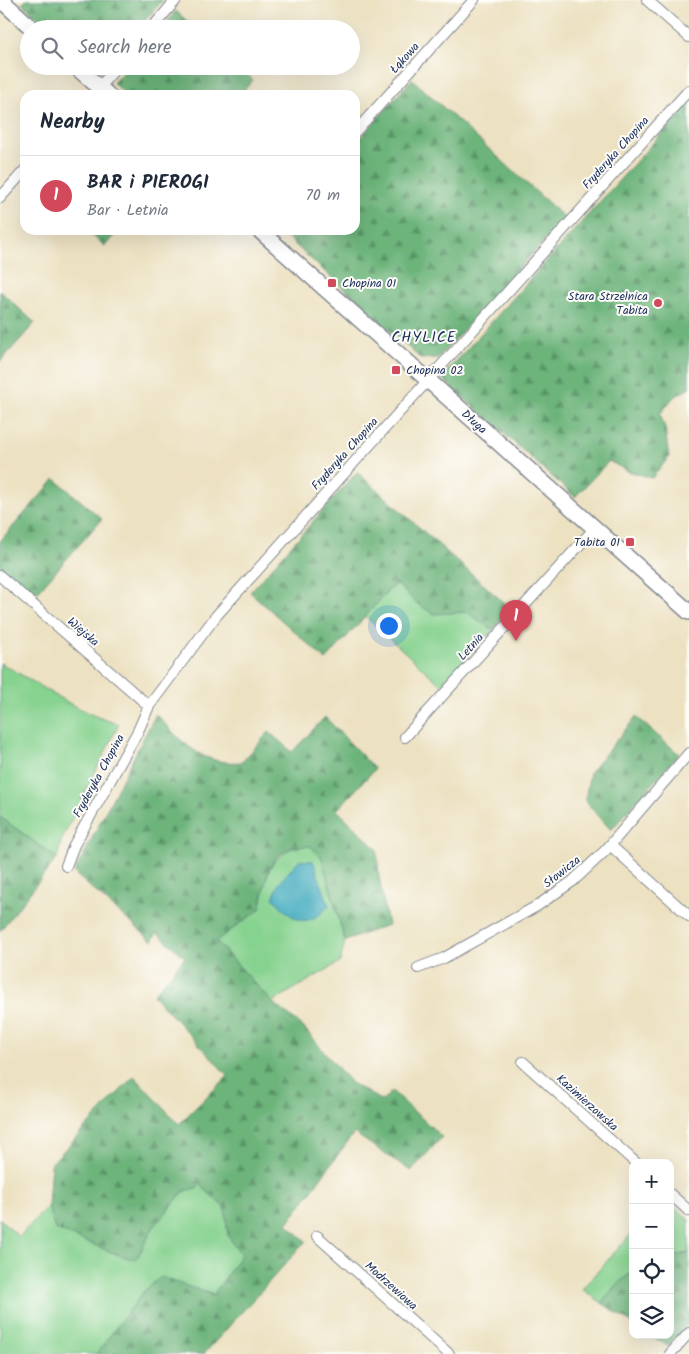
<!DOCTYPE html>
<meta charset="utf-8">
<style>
:root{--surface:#fff;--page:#f6f6f7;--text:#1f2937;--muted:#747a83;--line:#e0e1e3;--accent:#d1495b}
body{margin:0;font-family:Kalam,sans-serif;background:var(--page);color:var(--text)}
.controls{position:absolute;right:15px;bottom:15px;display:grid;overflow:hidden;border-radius:10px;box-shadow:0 5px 20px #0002}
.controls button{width:45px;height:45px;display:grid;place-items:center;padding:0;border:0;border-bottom:1px solid var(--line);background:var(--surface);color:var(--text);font:25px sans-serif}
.you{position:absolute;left:388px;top:625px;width:18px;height:18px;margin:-12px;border:4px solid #fff;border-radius:50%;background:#1a73e8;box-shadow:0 0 0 8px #1a73e833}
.badge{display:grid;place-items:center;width:32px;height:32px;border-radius:50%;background:var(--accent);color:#fff;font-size:16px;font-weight:700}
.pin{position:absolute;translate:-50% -41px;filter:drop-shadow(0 1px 2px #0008)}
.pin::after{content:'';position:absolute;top:26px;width:18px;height:15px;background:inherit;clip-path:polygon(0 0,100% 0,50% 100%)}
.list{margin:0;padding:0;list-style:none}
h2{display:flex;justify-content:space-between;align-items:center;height:65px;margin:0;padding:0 20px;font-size:21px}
h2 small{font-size:16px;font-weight:400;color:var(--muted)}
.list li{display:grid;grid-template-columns:32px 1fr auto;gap:15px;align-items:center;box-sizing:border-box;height:80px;padding:0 20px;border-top:1px solid var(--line)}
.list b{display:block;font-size:19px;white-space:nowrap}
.list p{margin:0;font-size:16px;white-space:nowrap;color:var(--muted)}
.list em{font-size:16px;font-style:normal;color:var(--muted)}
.icon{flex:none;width:28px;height:28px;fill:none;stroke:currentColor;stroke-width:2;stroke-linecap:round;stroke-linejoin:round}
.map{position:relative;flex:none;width:689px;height:1354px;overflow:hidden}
.search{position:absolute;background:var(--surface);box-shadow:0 5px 20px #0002;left:20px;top:20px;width:340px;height:55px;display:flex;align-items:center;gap:12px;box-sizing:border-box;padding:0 18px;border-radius:28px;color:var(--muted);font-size:19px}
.panel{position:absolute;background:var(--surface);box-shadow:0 5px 20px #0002;left:20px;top:90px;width:340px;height:145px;border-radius:15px}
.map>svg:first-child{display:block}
.green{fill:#86d28f;stroke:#508076}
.forest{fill:url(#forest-firs);stroke:#44726c}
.water{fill:#3ea9bd;stroke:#2c6c8e}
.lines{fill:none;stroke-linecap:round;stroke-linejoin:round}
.street-casing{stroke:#848890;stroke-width:12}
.secondary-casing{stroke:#848890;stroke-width:18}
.street{stroke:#fff;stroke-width:10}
.secondary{stroke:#fff;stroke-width:15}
.poi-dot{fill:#d1495b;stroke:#fdfcf7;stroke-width:2}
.labels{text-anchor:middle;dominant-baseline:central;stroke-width:4;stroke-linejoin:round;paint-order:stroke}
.street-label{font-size:12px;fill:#1b2f5e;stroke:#fdfcf7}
.poi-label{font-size:12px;fill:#1b2f5e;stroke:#fdfcf7;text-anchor:start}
.quarter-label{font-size:15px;letter-spacing:1px;fill:#1b2f5e;stroke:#fdfcf7}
</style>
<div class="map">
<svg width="689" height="1354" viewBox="0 0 689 1354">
<defs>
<pattern id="forest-firs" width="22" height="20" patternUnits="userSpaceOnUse" patternTransform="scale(1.25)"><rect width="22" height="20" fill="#6cb47a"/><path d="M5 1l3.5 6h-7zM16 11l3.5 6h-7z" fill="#589367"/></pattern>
</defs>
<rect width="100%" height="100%" fill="#fdfcf7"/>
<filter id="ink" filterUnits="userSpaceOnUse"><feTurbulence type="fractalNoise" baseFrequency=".02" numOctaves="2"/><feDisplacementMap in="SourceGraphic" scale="10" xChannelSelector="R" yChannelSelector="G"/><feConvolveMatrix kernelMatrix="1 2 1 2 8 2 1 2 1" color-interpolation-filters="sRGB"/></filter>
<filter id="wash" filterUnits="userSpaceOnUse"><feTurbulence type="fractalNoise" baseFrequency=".0096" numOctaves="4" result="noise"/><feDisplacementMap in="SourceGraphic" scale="20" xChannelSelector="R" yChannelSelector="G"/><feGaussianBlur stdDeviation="1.12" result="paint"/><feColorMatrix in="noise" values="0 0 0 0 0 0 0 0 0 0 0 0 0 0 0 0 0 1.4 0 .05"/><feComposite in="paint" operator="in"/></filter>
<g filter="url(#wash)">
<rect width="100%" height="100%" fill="#ece1c1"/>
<g class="green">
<polygon points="396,583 419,605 446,613 467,612 493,630 441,685 365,616"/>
<path d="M 0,663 C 39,683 76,713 119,724 L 62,839 L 57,858 L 0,817 Z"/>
<path d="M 295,846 L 310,846 L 321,856 L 345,941 L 340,962 L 272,1002 L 216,941 L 260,909 C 268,875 262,865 295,846 Z"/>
<path d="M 201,1186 L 225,1208 L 228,1235 L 241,1255 L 214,1295 L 197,1289 L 144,1291 L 96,1354 L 0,1354 L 0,1219 L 19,1237 L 48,1206 L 56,1229 C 83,1239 108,1253 136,1260 L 153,1228 L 183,1192 Z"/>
<polygon points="670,1204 689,1220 689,1253 670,1257"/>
<polygon points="633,1232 633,1271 614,1287 602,1303 582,1289"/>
</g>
<g class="forest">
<polygon points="26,0 163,0 137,29 51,29 22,4"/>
<polygon points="176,11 196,29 161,29"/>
<polygon points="128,66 238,66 253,80 240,95 127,95 113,83"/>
<polygon points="412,79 565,218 438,358 421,359 279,230 355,230 355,144"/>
<polygon points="689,103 689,388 673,398 660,414 665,428 669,457 652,478 627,471 609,461 575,497 441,378"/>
<polygon points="86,230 119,230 105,246"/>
<polygon points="0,291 35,323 0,362"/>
<polygon points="357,472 510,608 493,630 467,612 434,614 419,605 395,583 326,660 250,592"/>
<polygon points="55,479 102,519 34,596 0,567 0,541"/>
<path d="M 156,714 C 181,741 201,766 242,762 L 269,732 L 292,752 L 325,717 L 375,769 L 337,810 L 377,849 L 379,877 L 388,925 L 345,941 L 321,856 L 310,846 C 266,846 268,875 260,909 L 216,941 L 272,1002 L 303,1027 L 351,1083 L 382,1101 L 392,1091 L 442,1137 L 411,1171 L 354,1133 L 287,1224 L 306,1241 L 204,1354 L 96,1354 L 144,1291 L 161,1277 L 213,1295 L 241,1255 L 228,1235 L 225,1208 L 201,1186 L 183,1192 L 153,1228 L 136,1260 C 108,1253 83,1239 55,1229 L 48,1206 L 51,1164 L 134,1076 L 179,1124 L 228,1076 L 153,995 L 185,957 L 157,933 L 152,941 L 74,873 Z"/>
<polygon points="636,717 679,754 611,830 585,801 590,772"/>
<polygon points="0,817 57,858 0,931"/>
<polygon points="689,1253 689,1322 668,1346 649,1335 670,1335 670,1257"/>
<polygon points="633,1271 633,1324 602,1303 614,1287"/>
</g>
<path class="water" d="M 299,860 L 313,861 L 329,906 C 305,931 293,920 273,898 L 279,883 Z"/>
</g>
<g filter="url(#ink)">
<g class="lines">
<defs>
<g id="street">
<polyline points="647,0 689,37"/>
<polyline points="151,29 176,0"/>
<polyline points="92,95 118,66"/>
<polyline points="355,132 474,0"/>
<polyline points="0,198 25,170"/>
<polyline points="0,576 149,706"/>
<polyline points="405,737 594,529"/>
<polyline points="610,845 689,916"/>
<polyline points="66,866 74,845 138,731 149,706 216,616 689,90"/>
<polyline points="418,968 444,958 537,906 573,881 605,851 689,753"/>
<polyline points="523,1062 636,1163"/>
<polyline points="670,1194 689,1211"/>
<polyline points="317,1236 449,1354"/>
<polyline points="670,1354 689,1333"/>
</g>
<g id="secondary">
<polyline points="1,0 33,29"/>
<polyline points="75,66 108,95"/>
<polyline points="259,230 689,612"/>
</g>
</defs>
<use href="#street" class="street-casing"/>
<use href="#secondary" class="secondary-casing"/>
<use href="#street" class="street"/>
<use href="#secondary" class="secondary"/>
</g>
</g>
<g class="poi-dot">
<rect x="327" y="278" width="10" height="10" rx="2.5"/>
<circle cx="658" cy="303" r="5"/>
<rect x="391" y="365" width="10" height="10" rx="2.5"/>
<rect x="625" y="537" width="10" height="10" rx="2.5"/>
</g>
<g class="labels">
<g class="street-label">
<text transform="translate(405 58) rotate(-48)">Łąkowa</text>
<text transform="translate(616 153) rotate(-48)">Fryderyka Chopina</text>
<text transform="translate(474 422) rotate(42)">Długa</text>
<text transform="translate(345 454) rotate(-48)">Fryderyka Chopina</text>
<text transform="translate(83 632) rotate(41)">Wiejska</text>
<text transform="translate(471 647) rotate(-48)">Letnia</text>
<text transform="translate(99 776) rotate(-61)">Fryderyka Chopina</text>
<text transform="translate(562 872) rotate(-39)">Słowicza</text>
<text transform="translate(587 1103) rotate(42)">Kazimierzowska</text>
<text transform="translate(391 1286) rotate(42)">Modrzewiowa</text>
</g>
<g class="poi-label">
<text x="342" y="283">Chopina 01</text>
<text x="648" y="296" text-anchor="end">Stara Strzelnica<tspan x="648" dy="14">Tabita</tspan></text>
<text x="406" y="370">Chopina 02</text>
<text x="620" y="542" text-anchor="end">Tabita 01</text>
</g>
<g class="quarter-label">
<text x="424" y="338">CHYLICE</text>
</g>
</g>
</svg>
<div class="controls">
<button>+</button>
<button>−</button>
<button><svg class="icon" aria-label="locate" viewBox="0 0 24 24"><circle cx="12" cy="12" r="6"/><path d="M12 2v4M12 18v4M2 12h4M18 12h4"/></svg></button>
<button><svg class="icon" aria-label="layers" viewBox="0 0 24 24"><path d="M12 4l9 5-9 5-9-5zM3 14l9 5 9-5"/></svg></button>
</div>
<div class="you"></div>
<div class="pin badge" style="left:516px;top:641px">1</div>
<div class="search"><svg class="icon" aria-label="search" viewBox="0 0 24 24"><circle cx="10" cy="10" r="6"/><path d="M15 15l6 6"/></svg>Search here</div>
<section class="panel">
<h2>Nearby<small></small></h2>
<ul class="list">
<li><span class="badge">1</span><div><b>BAR i PIEROGI</b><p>Bar · Letnia</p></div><em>70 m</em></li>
</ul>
</section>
</div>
